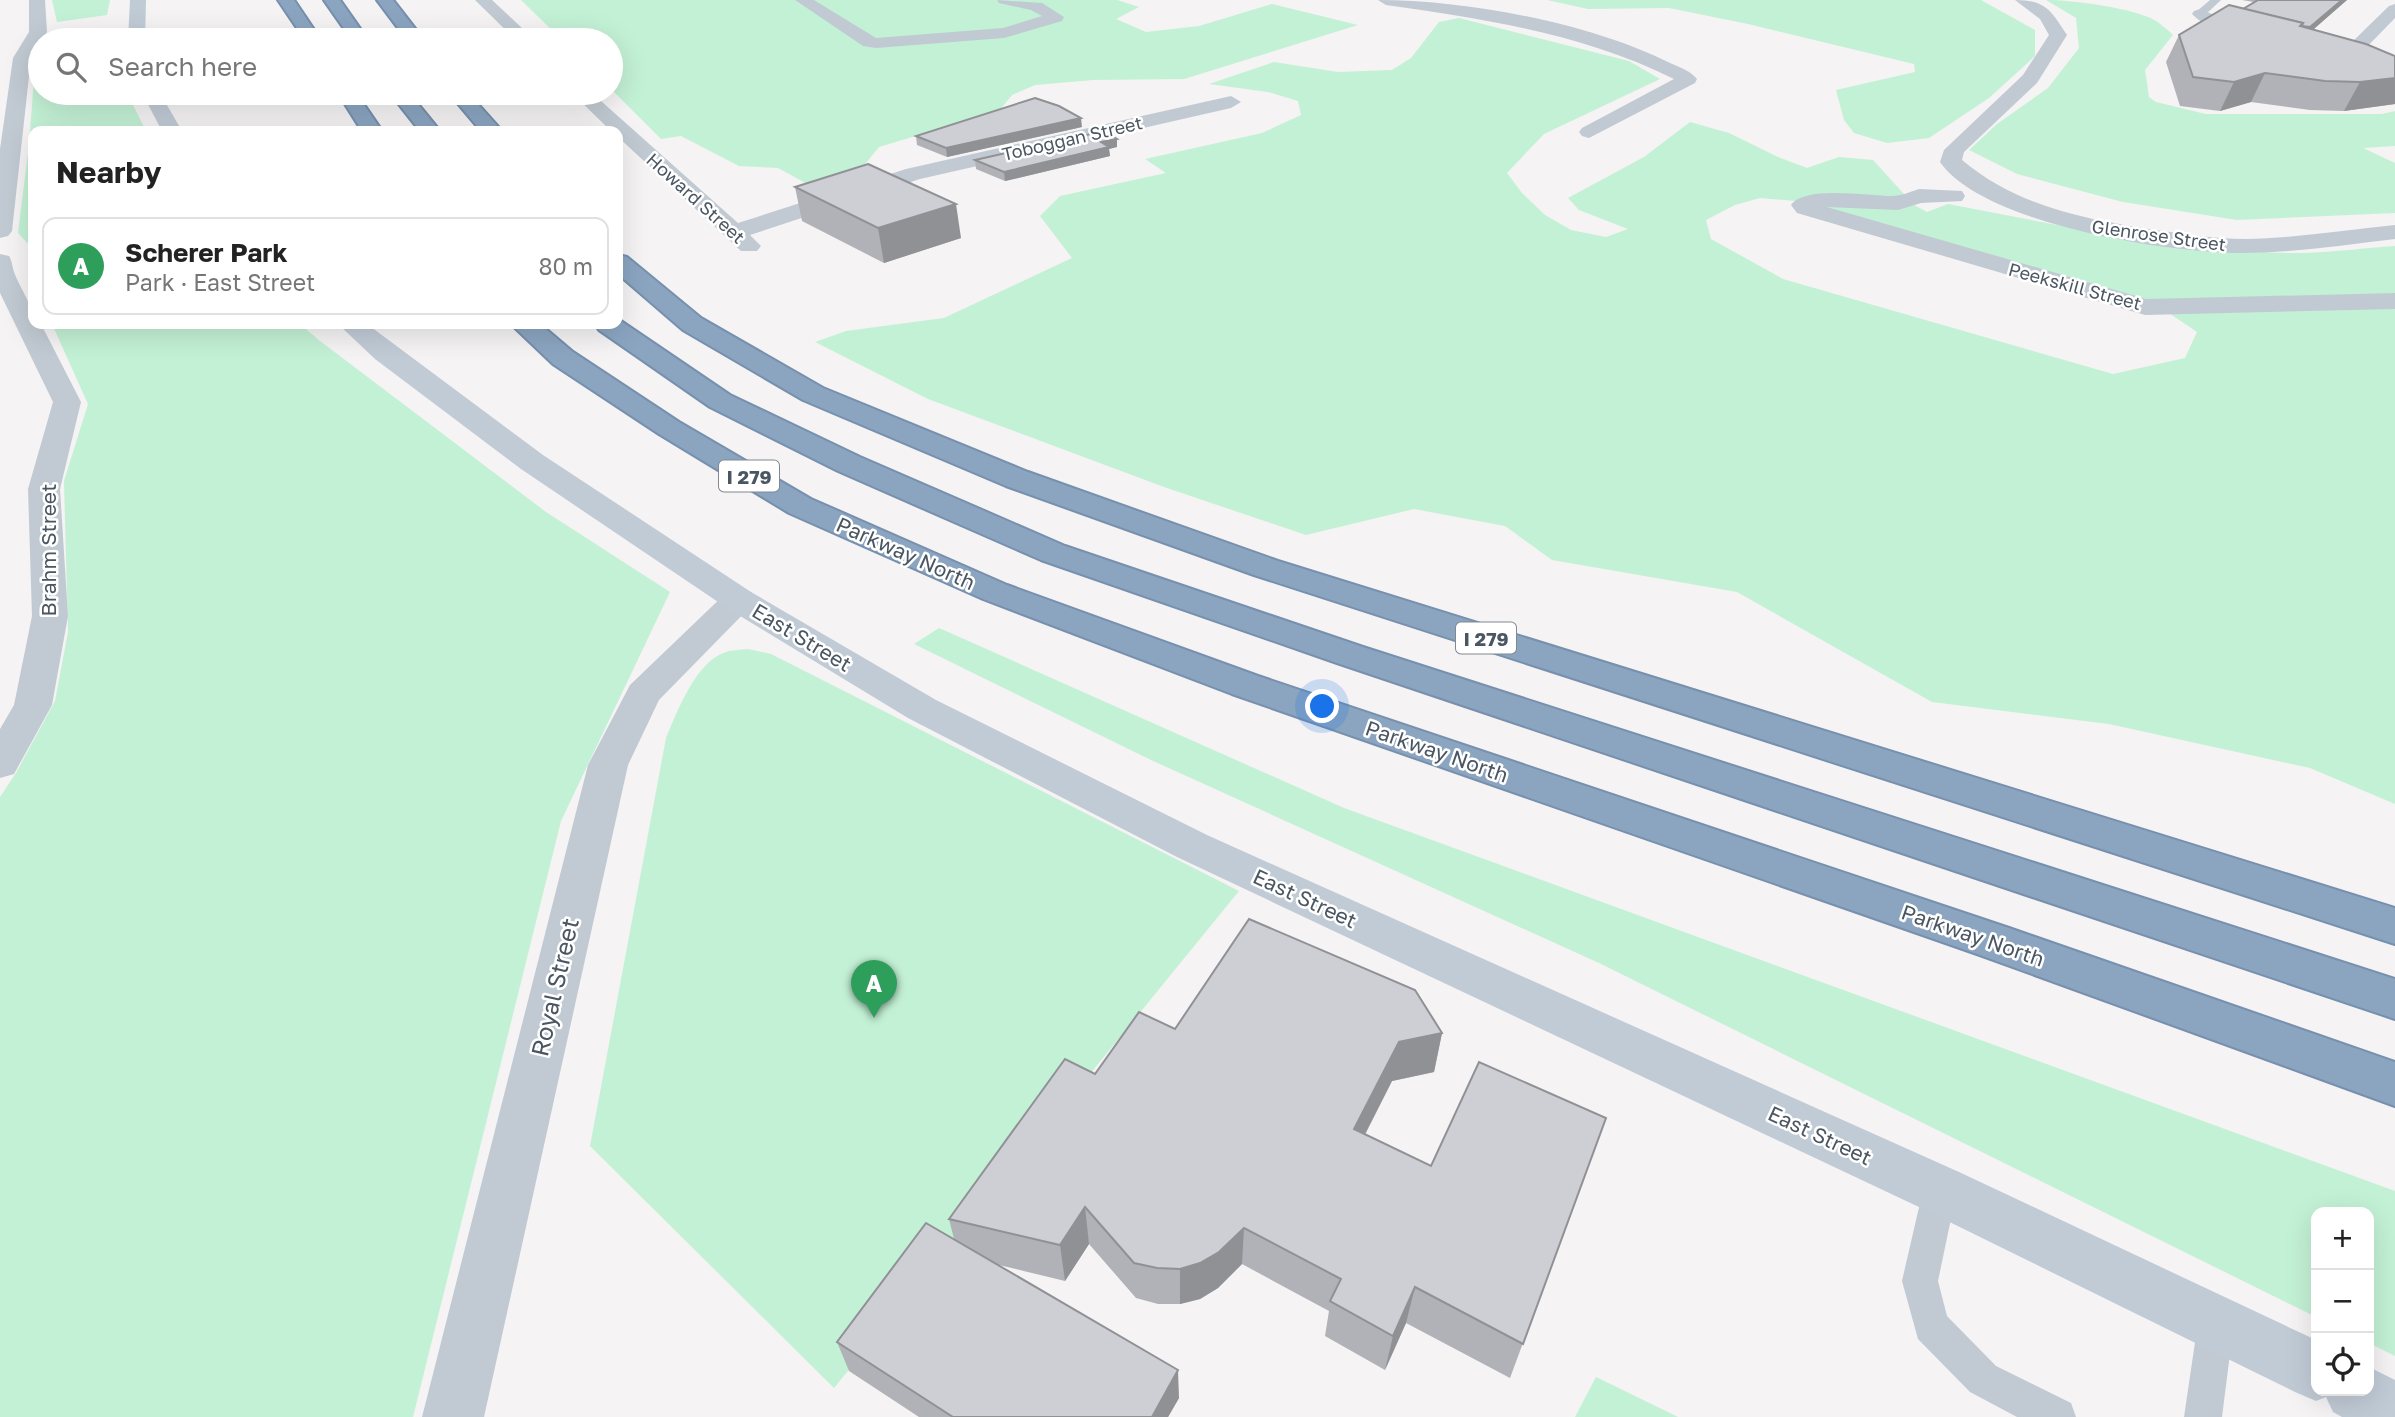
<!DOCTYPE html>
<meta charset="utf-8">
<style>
:root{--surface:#fff;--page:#f2f2f2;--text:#222;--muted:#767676;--line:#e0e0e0;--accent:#1a73e8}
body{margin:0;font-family:"Golos Text",sans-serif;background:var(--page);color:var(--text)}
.controls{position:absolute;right:21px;bottom:21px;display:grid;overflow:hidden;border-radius:14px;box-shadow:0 7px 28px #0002}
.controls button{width:63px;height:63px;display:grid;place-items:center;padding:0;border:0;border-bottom:2px solid var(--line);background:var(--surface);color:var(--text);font:35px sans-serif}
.you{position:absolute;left:1323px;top:707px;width:24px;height:24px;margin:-18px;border:5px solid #fff;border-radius:50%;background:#1a73e8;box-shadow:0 0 0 10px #1a73e833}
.badge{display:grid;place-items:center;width:46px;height:46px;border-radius:50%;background:var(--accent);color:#fff;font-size:23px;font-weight:700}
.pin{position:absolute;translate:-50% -58px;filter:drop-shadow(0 2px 4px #0008)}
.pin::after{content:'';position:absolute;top:37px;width:24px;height:21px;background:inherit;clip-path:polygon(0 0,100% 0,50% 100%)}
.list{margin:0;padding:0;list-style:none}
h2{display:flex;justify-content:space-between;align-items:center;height:91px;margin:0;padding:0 28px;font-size:30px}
h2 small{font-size:23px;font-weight:400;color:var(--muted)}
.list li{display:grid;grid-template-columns:46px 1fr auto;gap:21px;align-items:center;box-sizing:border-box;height:98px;margin:0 14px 14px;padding:0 14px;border:2px solid var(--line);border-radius:14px}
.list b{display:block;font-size:26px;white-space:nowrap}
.list p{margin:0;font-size:23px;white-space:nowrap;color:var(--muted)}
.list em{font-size:23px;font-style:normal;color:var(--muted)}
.icon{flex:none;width:38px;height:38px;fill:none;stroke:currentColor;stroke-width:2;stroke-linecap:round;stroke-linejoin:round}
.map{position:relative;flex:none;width:2395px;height:1417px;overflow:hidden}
.search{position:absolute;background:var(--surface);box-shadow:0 7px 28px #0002;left:28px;top:28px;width:595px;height:77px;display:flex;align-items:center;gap:18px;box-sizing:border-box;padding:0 24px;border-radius:38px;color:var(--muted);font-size:26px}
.panel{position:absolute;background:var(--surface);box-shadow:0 7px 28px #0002;left:28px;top:126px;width:595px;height:203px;border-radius:14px}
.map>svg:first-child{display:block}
.green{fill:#c3f1d5;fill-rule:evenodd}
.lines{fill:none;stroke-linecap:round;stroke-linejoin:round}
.highway-casing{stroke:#7690ad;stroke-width:4}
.lane{fill:#c1cad2;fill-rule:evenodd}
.street{fill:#c1cad2;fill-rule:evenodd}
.secondary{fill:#c1cbd6;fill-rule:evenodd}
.highway{fill:#8ba5c1;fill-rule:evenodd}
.wall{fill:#b0b2b7}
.shaded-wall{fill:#909195}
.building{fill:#cdcfd5;stroke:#909195;stroke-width:2}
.labels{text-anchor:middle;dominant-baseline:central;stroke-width:5;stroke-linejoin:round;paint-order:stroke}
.far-street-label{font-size:18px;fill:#4a5661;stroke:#fff}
.shield{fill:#fff;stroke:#808990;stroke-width:2}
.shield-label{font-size:19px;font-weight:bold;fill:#4a5661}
.street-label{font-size:21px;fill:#4a5661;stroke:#fff}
.near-street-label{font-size:24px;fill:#4a5661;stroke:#fff}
</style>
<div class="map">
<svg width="2395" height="1417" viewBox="0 0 2395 1417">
<rect width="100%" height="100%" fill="#f5f3f3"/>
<g class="green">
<polygon points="52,0 110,0 107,15 57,22"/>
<polygon points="521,0 1117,0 1139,7 1116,19 1146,32 1199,26 1272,4 1358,25 1184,79 1093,80 1035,85 1012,95 999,111 879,147 857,174 811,186 778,168 739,166 681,136 661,139 611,89 611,40 562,40"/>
<polygon points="1547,0 1981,0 2035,30 2035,56 1989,98 1929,138 1887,143 1854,133 1844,120 1836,90 1915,72 1914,64 1748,24 1669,8 1588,9"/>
<path d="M 2046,0 C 2072,0 2135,8 2156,21 C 2162,25 2168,30 2173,35 L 2145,70 L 2149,97 L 2156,102 L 2206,114 L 2382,114 L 2395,111 L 2395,146 L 2363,148 L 2395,163 L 2395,213 L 2237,220 L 2123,202 L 2017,174 L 1969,150 L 1997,124 L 2048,88 L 2079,48 L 2076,18 Z"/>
<path d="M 1459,18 L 1629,61 L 1660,79 L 1544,134 L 1507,173 L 1522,193 L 1545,215 L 1571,230 L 1606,237 L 1628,229 L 1579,210 L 1568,198 L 1644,157 L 1690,122 L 1729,133 L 1778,157 L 1807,168 L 1839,157 L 1873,160 L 1914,205 L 1927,212 L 1948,204 C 2066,226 2183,254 2304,253 C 2334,252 2365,248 2395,246 L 2395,804 L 2310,768 L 2109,724 L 1932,702 L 1737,592 L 1552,560 L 1505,526 L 1414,509 L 1306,535 L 1164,487 L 928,399 L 815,342 L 846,331 L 944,318 L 1072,258 L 1040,216 L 1060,196 L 1166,173 L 1145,159 L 1262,133 L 1301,115 L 1298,101 L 1268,92 L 1209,84 L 1274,62 L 1338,72 L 1392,70 L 1411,58 L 1439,22 ZM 1760,198 L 1808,202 L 2151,301 L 2197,332 L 2185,358 L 2113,374 L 1783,279 L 1711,239 L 1706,220 L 1735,205 Z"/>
<polygon points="40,63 40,93 127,93 146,131 33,131 33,281 28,270 33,249 18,233 29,145 35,64"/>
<polygon points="52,324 300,324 320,341 546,512 670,592 561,821 413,1417 0,1417 0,797 16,773 55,701 68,632 64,481 88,404"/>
<polygon points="939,628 1344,808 2395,1191 2395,1356 2369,1343 2369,1212 2316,1212 2316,1317 1599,963 1151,760 914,644"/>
<path d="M 748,649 L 771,654 L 1239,891 L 834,1388 L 590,1146 L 666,738 C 677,712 696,661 726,652 C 732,650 741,650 748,649 Z"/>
<polygon points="1596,1377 1678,1417 1575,1417"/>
</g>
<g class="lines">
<defs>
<g id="highway">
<polygon points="278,0 294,0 321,40 305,40"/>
<polygon points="324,0 340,0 368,40 352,40"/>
<polygon points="377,0 393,0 424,40 407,40"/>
<polygon points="338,93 356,93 382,131 362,131"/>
<polygon points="390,93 409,93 440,131 420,131"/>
<polygon points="449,93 468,93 502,131 481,131"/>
<polygon points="618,255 627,257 701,318 823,388 1028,472 1278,561 2395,908 2395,944 1254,575 1006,486 803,400 683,330 618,274"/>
<polygon points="618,319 730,395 860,457 1065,546 1363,647 2395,979 2395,1019 1337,663 1041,560 838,471 710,407 599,330 595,324 618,324"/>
<polygon points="511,324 540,324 573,352 679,422 811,499 1007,585 1258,676 2009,928 2395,1062 2395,1106 1977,954 1232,694 983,599 789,513 659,434 553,364"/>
</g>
</defs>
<use href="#highway" class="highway-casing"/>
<g class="lane">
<polygon points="2210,0 2221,0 2204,16 2196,16 2196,12"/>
<polygon points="1940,1174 1952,1179 1957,1190 1938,1281 1947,1316 1996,1366 2071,1403 2076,1417 2017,1417 1970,1392 1918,1339 1902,1281 1923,1190 1928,1179"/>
<polygon points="2216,1304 2229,1309 2234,1322 2222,1417 2184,1417 2198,1322 2203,1309"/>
</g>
<g class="street">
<polygon points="29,0 45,0 47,32 31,58 12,231 8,236 0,238 0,149 13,58 29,32"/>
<polygon points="475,0 492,0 535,40 516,40"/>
<polygon points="795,0 814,0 876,38 1003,28 1042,16 1031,10 999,3 997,0 1042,3 1064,17 1062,21 1004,38 876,48 863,46"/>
<path d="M 1378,0 C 1467,0 1590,23 1670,63 C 1679,67 1691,71 1697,79 L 1695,83 L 1589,138 L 1582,136 L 1579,132 L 1582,128 L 1674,79 C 1584,34 1485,19 1386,5 Z"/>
<path d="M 2015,0 C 2046,0 2051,11 2067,35 L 2037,83 L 1964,152 L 1962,160 C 2018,207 2085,219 2155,230 C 2185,234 2215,239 2246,239 C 2296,238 2345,230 2395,225 L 2395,239 C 2344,245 2292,253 2241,253 C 2169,253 1983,224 1940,162 L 1944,150 L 2023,75 L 2049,35 L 2040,19 Z"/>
<polygon points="2395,4 2395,18 2358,56 2352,57 2307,48 2304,44 2313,39 2348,46 2389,6"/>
<path d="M 2200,9 L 2226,20 L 2263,30 L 2266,34 L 2257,39 C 2236,34 2207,30 2192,14 L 2194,11 Z"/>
<polygon points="572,93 592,93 738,223 906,169 1231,96 1241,102 1231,108 920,179 750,235 761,246 757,251 741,251 618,137 618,131 611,131"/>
<path d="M 1919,189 L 1962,191 L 1965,196 L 1962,201 L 1921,203 L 1898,210 L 1827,207 L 2146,299 L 2395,293 L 2395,309 L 2145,315 L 1797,213 L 1791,205 C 1805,185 1869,196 1892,196 C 1901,196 1910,192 1919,189 Z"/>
<path d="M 0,254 L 9,256 C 12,261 12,265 14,272 C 21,291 33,303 33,324 L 41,324 L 81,402 L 60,489 L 68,616 L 52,705 L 14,774 L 0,778 L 0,729 L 14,705 L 32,616 L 28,489 L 53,402 L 0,293 Z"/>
<polygon points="739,589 751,592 757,600 659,700 628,765 484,1417 422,1417 588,765 630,685 727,592"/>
</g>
<g class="secondary">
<polygon points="130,0 146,0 145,40 128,40"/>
<polygon points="142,93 160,93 182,131 162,131"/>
<polygon points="338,324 367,324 543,455 751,592 936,700 1207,835 1959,1172 2316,1340 2316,1391 2369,1391 2369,1367 2395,1380 2395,1417 2342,1417 2333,1412 2326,1397 2316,1401 2295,1392 1921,1208 1177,857 908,718 727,608 521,469 375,359"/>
</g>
<use href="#highway" class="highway"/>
</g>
<g class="wall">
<polygon points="2242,0 2347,0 2313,29 2395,56 2395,104 2344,111 2310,110 2251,102 2220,111 2180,106 2166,62 2179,35 2243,9 2254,2"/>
<polygon points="1082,127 947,157 917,145 916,136"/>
<polygon points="1117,147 1109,149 1110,156 1005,181 976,169 975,160"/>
<polygon points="795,187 961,238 884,263 802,221"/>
<polygon points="1175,1029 1442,1033 1434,1072 1392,1081 1365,1135 1431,1166 1606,1118 1510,1378 1406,1323 1385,1370 1325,1336 1329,1311 1242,1264 1218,1288 1200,1299 1180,1304 1158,1304 1136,1298 1089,1244 1065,1281 999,1265 1179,1398 1168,1417 919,1417 849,1371 837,1342 954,1239 949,1219 1095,1074"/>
</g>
<g class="shaded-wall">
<polygon points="2342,0 2347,0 2306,36 2310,27"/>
<polygon points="2265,73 2251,102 2220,111 2234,82"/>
<polygon points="2395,78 2395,104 2344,111 2360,82"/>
<polygon points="1081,118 1082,127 947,157 946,148"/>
<polygon points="1117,139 1117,147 1109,149 1110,156 1005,181 1004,172 1101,142"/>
<polygon points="956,204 961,238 884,263 878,228"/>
<polygon points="1442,1033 1434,1072 1392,1081 1348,1167 1354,1129 1399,1042"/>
<polygon points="1085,1207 1089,1244 1065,1281 1060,1245"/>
<polygon points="1244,1228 1242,1264 1218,1288 1200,1299 1180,1304 1180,1269"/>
<polygon points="1415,1287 1406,1323 1385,1370 1393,1336"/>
<polygon points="1178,1370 1179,1398 1168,1417 1152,1417"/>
</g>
<g class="building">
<polygon points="2258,0 2342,0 2310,27 2302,26 2303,23 2243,9"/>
<polygon points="2229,5 2303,23 2300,26 2366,44 2395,56 2395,78 2360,82 2325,81 2265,73 2234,82 2193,77 2179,35"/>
<polygon points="1035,98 1059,106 1081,118 946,148 916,136"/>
<polygon points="1104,131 1117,139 1101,142 1109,147 1004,172 975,160"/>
<polygon points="868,164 956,204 878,228 795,187"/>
<polygon points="1249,919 1415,990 1442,1033 1399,1042 1354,1129 1431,1166 1479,1062 1606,1118 1523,1344 1415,1287 1393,1336 1330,1301 1341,1279 1244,1228 1219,1252 1200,1263 1180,1269 1157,1268 1134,1263 1085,1207 1060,1245 949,1219 1065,1059 1095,1074 1139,1012 1175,1029"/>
<polygon points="926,1223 1178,1370 1152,1417 953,1417 837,1342"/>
</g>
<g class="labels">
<g class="far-street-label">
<text transform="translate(1072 138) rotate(-13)">Toboggan Street</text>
<text transform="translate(696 198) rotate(42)">Howard Street</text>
<text transform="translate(2159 235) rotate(8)">Glenrose Street</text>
<text transform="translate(2075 286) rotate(15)">Peekskill Street</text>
</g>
<g class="shield">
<rect x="719" y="460.5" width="60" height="31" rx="5"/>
<rect x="1456" y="622.5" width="60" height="31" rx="5"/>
</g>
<g class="shield-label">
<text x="749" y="476">I 279</text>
<text x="1486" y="638">I 279</text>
</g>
<g class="street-label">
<text transform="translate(48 550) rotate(-90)">Brahm Street</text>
<text transform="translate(906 553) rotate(24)">Parkway North</text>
<text transform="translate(802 637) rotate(31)">East Street</text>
<text transform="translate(1437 751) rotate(19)">Parkway North</text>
<text transform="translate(1305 898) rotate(25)">East Street</text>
<text transform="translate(1973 935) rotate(19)">Parkway North</text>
<text transform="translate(1820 1135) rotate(25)">East Street</text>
</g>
<g class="near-street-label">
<text transform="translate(554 987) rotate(-77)">Royal Street</text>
</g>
</g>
</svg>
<div class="controls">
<button>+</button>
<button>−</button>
<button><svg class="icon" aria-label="locate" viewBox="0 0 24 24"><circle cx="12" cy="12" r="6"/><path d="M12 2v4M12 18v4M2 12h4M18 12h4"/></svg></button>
</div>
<div class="you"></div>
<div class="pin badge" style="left:874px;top:1018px;background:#2e9e5b">A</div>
<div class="search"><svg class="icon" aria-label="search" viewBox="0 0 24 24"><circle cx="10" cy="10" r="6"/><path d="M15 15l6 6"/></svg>Search here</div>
<section class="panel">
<h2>Nearby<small></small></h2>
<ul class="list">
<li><span class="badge" style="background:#2e9e5b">A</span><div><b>Scherer Park</b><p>Park · East Street</p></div><em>80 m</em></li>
</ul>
</section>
</div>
